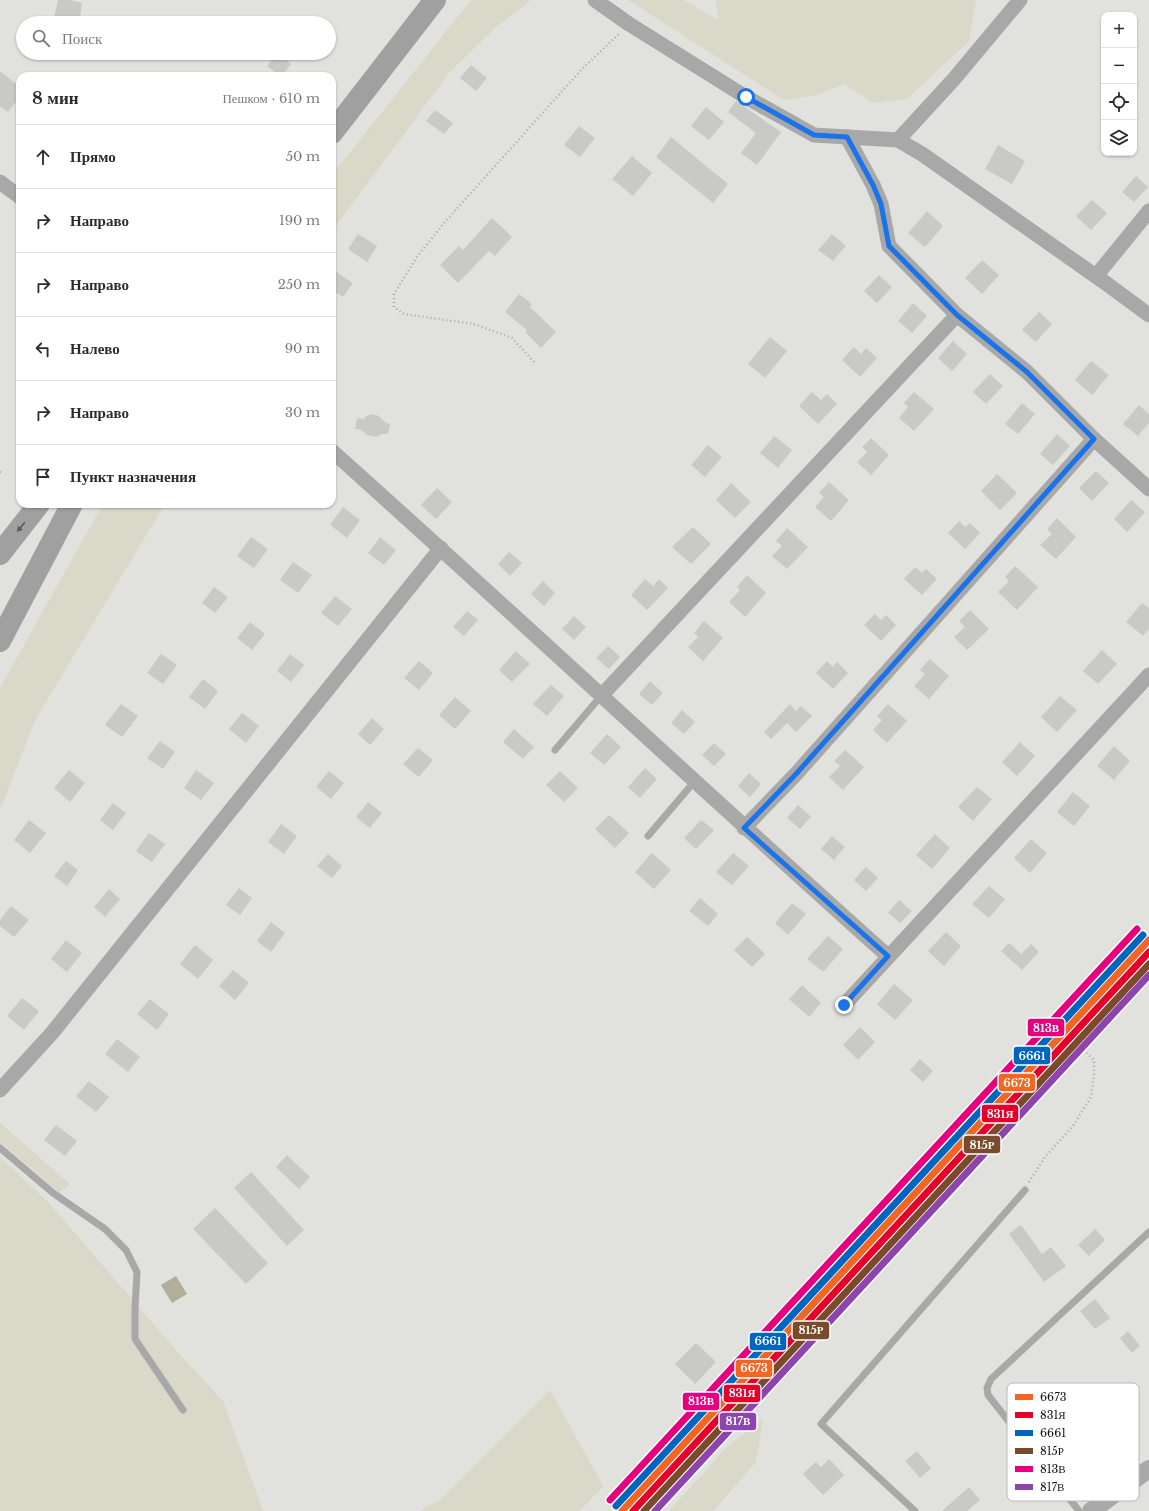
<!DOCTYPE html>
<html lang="ru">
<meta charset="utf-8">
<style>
:root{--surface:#fff;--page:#f7f7f7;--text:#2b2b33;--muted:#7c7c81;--line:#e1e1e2}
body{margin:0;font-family:"Libre Baskerville",serif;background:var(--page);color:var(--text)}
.controls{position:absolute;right:12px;top:12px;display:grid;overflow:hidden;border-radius:8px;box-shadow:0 1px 3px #0004}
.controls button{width:36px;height:36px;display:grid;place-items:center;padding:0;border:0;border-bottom:1px solid var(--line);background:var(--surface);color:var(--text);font:20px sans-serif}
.stop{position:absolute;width:12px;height:12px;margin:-9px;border:3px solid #1a73e8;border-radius:50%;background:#fff}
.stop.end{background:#1a73e8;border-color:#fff;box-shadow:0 1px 4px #0008}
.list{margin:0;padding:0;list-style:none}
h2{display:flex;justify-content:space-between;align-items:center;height:52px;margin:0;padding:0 16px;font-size:17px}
h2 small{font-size:13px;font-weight:400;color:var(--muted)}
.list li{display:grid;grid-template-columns:26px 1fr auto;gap:12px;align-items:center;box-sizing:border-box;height:64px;padding:0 16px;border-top:1px solid var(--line)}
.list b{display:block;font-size:15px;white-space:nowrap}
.list em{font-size:13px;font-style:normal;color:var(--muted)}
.icon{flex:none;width:22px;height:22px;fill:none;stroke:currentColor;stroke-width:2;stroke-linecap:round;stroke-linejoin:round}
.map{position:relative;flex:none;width:1149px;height:1511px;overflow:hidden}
.search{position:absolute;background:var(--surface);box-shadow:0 1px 3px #0004;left:16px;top:16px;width:320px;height:44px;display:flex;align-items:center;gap:10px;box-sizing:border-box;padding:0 14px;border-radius:22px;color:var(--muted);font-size:15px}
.panel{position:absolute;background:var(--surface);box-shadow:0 1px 3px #0004;left:16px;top:72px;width:320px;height:436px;border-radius:12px}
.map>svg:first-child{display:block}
.green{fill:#dad8c8}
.water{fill:#b1af9a}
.building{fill:#c9c9c6}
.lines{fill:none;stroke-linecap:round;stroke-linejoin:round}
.path{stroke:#a9a9a7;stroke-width:2.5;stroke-dasharray:1 3;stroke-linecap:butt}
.service{stroke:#a9a8a8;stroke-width:7}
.minor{stroke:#a9a8a8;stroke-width:15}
.tertiary{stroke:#a9a8a8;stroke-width:18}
.primary{stroke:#a1a0a1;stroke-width:22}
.rail-1-casing{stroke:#fff;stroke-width:10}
.rail-2-casing{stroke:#fff;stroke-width:10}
.rail-3-casing{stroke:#fff;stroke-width:10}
.rail-4-casing{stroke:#fff;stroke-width:10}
.rail-5-casing{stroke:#fff;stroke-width:10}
.rail-6-casing{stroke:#fff;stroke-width:10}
.rail-1{stroke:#f26522;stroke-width:7}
.rail-2{stroke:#e4002b;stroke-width:7}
.rail-3{stroke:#0065bd;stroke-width:7}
.rail-4{stroke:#7a4b2a;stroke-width:7}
.rail-5{stroke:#e5007d;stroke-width:7}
.rail-6{stroke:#8e44ad;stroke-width:7}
.oneway{fill:#5a5a59}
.route{stroke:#1a73e8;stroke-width:5}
.key{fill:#fff;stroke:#b8b8b8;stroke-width:1}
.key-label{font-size:11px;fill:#141411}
.line-badge{stroke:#fff;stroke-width:1.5}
.badge-label{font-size:11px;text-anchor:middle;font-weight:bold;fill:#fff}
</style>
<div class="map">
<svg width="1149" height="1511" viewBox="0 0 1149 1511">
<rect width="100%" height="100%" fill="#e1e1dd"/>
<g class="green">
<polygon points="471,0 531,0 496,27 449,73 332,231 332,175"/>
<polygon points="628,0 684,0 719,20 715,0 976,0 969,41 907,99 874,103 844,84 816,95 784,100"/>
<polygon points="103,504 165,504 35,720 0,810 0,688"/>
<polygon points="0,1123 71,1185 59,1192 0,1142"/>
<polygon points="0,1157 48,1202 182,1357 223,1401 263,1511 0,1511"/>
<polygon points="550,1390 603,1486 580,1511 420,1511 441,1499"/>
<polygon points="763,1419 756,1462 713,1511 669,1511 727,1447"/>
</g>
<polygon class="water" points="176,1276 187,1294 172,1303 161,1285"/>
<g class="building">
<polygon points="58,0 70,0 82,3 79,23 53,22"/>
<polygon points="278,53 291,64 282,76 280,76 267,66"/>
<polygon points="471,65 487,78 476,91 460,78"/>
<polygon points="0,71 20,87 20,97 8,112 0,106"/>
<polygon points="736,101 781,132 757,165 741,153 756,133 728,112"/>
<polygon points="706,107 724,122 709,140 691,126"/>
<polygon points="435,110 453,123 444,134 426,121"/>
<polygon points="579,126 595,138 580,157 564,145"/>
<polygon points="671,137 728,184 713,203 656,157"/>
<polygon points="998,145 1025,161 1012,184 985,169"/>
<polygon points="632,156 652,173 633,196 612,179"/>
<polygon points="1136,176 1148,187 1134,202 1122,192"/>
<polygon points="1092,200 1107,213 1091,230 1076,216"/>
<polygon points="927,211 943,226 925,247 908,233"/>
<polygon points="492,218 512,237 495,256 489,251 458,283 440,265 459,246 463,250"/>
<polygon points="358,234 377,246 367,262 348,249"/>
<polygon points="832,234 846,246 833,261 818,250"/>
<polygon points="982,260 999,275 982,294 965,278"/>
<polygon points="332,269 353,283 343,297 332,290"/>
<polygon points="879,275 892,287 877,303 864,291"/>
<polygon points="519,294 532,304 530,307 556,332 541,348 525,332 527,330 505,312"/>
<polygon points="913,303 927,316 912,333 898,321"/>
<polygon points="1039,312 1052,324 1036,342 1022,330"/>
<polygon points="770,337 787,351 765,378 748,364"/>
<polygon points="953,341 967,354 952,371 938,358"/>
<polygon points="854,347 861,354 866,348 877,358 860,377 842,360"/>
<polygon points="1091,361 1109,375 1092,395 1075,380"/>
<polygon points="990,374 1003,386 986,404 973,392"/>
<polygon points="812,392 821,400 827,394 837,404 818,424 799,406"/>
<polygon points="914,392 934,409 914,431 899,418 908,407 904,403"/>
<polygon points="1022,403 1035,414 1018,434 1005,424"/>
<polygon points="1139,405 1149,414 1149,423 1138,436 1123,424"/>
<polygon points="371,414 379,416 386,423 390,424 388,434 382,434 376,437 371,436 367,435 362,430 355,429 357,418 364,419 366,416"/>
<polygon points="1057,434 1070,446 1053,465 1040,454"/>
<polygon points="774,436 792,450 778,468 760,453"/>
<polygon points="871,438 889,455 871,475 857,462 867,452 862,447"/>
<polygon points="708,445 722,457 705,477 691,465"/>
<polygon points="1096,471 1109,483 1092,501 1079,488"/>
<polygon points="997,474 1017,493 1000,510 981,491"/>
<polygon points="829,482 849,500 831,521 815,507 824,497 819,493"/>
<polygon points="731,483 751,502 735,518 716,500"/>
<polygon points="437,488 452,502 436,519 421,505"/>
<polygon points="1131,500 1145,512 1127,532 1114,519"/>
<polygon points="343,507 360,520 347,538 330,525"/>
<polygon points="1057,518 1076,537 1056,559 1040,545 1052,534 1047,529"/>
<polygon points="959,521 965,527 970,523 980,533 965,549 948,533"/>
<polygon points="693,527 711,544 691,564 672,547"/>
<polygon points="787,528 808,547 787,569 772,556 782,546 776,541"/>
<polygon points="251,537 268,549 254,568 237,556"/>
<polygon points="380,537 396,550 384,565 368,553"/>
<polygon points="509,552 522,563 510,576 498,564"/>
<polygon points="293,562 312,575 298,593 280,580"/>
<polygon points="1015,566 1038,587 1017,610 998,592 1009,581 1005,577"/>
<polygon points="915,567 922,573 926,569 937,579 922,595 904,579"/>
<polygon points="747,575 766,593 745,617 729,602 740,590 737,587"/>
<polygon points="645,579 653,586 659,579 668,588 647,610 631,595"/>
<polygon points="543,581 555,593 544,606 531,594"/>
<polygon points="214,587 228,597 215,613 202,603"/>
<polygon points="335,596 352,609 338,626 321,613"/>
<polygon points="1142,603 1149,608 1149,629 1143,636 1126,622"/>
<polygon points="970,610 989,629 967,650 954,637 965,627 959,621"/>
<polygon points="467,611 478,620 464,636 453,627"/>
<polygon points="875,614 881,620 886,615 896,625 881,641 864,625"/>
<polygon points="574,616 586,627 574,640 562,629"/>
<polygon points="704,621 723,638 703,661 688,647 698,637 694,633"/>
<polygon points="250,622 265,634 252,650 237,638"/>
<polygon points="608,646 620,657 609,669 596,658"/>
<polygon points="1102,650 1117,664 1098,684 1083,671"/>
<polygon points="516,651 530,664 512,682 499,670"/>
<polygon points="161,654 177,665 163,684 147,673"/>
<polygon points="290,654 304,665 291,682 277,671"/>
<polygon points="930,659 949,676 929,699 914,686 925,674 920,670"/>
<polygon points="419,661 433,673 419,690 404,678"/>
<polygon points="827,661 833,667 837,662 848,673 833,689 816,673"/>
<polygon points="203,679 218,691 205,709 189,697"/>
<polygon points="650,681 663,693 652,705 639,694"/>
<polygon points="551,685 564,696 547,716 533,704"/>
<polygon points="1060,696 1077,710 1057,732 1041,717"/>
<polygon points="455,697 471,711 455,729 439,715"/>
<polygon points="121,704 138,716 122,737 105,725"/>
<polygon points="790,704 796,711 801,706 812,716 796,732 787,723 771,739 764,732"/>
<polygon points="888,704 907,721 887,743 873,730 882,720 877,716"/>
<polygon points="682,710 695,722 684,734 671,723"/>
<polygon points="242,713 259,726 246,743 229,729"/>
<polygon points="372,718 384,729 370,745 358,734"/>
<polygon points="514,729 534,747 523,759 503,742"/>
<polygon points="607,734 621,747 604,765 590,753"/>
<polygon points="160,741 175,752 163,769 147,758"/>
<polygon points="1020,742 1035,756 1017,776 1002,762"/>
<polygon points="714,743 726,754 714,766 702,755"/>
<polygon points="1114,746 1130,761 1114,780 1097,766"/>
<polygon points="418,748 433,760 419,777 403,764"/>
<polygon points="845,750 864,767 843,790 829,777 840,766 834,761"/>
<polygon points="645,768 657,779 640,798 628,787"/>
<polygon points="69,770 85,783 70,802 54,788"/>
<polygon points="196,770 214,783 201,800 184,788"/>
<polygon points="329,771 344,783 331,799 316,787"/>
<polygon points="560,771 578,788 564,802 546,785"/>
<polygon points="749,773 761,784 750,797 738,786"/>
<polygon points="977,787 992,799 973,821 958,807"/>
<polygon points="1073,792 1090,806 1074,826 1057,812"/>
<polygon points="368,802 382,813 370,828 356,817"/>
<polygon points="113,803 126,813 113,830 100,820"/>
<polygon points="798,805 811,817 800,829 787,818"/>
<polygon points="609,815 629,833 615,848 595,829"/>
<polygon points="29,820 46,833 30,853 14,840"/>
<polygon points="701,820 714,830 696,849 684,838"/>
<polygon points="281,824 297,836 284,854 268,842"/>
<polygon points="149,833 165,844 152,862 136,851"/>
<polygon points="935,834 950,848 932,869 916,855"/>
<polygon points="832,836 845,847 834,860 821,849"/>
<polygon points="1031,839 1047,853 1030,873 1014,858"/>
<polygon points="652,853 671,870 654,889 635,872"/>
<polygon points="733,853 749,866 732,885 716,872"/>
<polygon points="328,854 342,866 332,878 317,866"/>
<polygon points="66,861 78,870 67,886 54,876"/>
<polygon points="866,867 878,878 866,891 854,880"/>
<polygon points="989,886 1005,899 989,918 972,904"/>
<polygon points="239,888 252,898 240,915 226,905"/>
<polygon points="109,889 120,899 105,917 94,907"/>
<polygon points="700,898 718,914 708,926 689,911"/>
<polygon points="899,900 912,911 900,923 888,913"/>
<polygon points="792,903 806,914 788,935 775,923"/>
<polygon points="11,906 29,920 14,937 0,926 0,920"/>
<polygon points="271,922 285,933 271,952 257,941"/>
<polygon points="946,932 961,946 944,966 928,951"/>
<polygon points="828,936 843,949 823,972 807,959"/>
<polygon points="747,937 765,954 752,967 734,950"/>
<polygon points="66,940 82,953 67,972 51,959"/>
<polygon points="1009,943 1021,954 1031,944 1039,952 1022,970 1001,951"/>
<polygon points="195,945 213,960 198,979 180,964"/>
<polygon points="233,970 249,983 235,1000 219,986"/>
<polygon points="894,984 913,1000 895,1020 877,1004"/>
<polygon points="802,985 821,1003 809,1017 789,999"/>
<polygon points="22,998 39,1011 24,1030 7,1016"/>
<polygon points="150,999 169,1014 157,1030 137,1014"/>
<polygon points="860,1027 875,1042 858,1060 843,1045"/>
<polygon points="117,1039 140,1057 128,1072 105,1054"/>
<polygon points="920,1059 933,1071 923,1082 910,1070"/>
<polygon points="89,1081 109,1097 96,1112 76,1096"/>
<polygon points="56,1125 77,1141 65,1156 44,1140"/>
<polygon points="287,1155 310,1177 299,1189 276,1167"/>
<polygon points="251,1172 304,1230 287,1246 234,1188"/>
<polygon points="215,1208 268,1263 246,1284 193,1229"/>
<polygon points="1021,1225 1042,1254 1051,1247 1066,1266 1044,1282 1009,1234"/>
<polygon points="1095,1229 1105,1240 1089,1256 1078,1245"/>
<polygon points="1095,1299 1110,1318 1095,1329 1080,1311"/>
<polygon points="1128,1331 1140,1346 1132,1353 1120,1338"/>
<polygon points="696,1343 716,1362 695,1384 675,1364"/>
<polygon points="917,1451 931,1468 920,1478 905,1461"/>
<polygon points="829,1459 844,1475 823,1495 803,1474 816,1462 821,1467"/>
<polygon points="969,1487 980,1500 967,1511 942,1511"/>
</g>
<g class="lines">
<g class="path">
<polyline points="534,362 512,338 474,324 404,314 394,307 394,294 417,257 444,223 582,69 619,34"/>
<polyline points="0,472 2,474"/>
<polyline points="1029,1182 1045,1157 1073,1126 1091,1097 1094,1074 1094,1060 1079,1045"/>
</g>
<g class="service">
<polyline points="555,750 601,696"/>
<polyline points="648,836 694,782"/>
<polyline points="0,1148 53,1193 105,1229 126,1250 137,1272 135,1308 135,1339 183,1410"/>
<polyline points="915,1511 821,1424 1025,1190"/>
<polyline points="1079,1511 988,1395 987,1388 991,1379 1149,1232"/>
</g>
<g class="minor">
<polyline points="595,0 629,24 746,97 814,135 898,140 922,154 1107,284 1149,315"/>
<polyline points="847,137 873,185 881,204 889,246 957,315 1027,372 1094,439 1149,489"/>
<polyline points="898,140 954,79 1020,0"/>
<polyline points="0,182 20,197"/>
<polyline points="1096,276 1149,211"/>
<path d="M 332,451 C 519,618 701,789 888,956"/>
<polyline points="601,696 957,315"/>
<polyline points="744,828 796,774 1094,439"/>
<polyline points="844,1005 1149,675"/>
<polyline points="0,1090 52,1033 441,548"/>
</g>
<polyline class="tertiary" points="1091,1511 1149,1469"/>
<g class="primary">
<polyline points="332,133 435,0"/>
<polyline points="0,554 39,504"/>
<polyline points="0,641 72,504"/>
</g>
<defs>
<polyline id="rail-1" points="622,1511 1149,940"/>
<polyline id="rail-2" points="633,1511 1149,952"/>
<polyline id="rail-3" points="616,1506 1143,935"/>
<polyline id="rail-4" points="644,1511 1149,964"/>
<polyline id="rail-5" points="610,1500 1137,929"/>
<polyline id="rail-6" points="655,1511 1149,975"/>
</defs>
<use href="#rail-1" class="rail-1-casing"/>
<use href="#rail-2" class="rail-2-casing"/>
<use href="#rail-3" class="rail-3-casing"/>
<use href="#rail-4" class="rail-4-casing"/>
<use href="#rail-5" class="rail-5-casing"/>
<use href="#rail-6" class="rail-6-casing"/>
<use href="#rail-1" class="rail-1"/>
<use href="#rail-2" class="rail-2"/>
<use href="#rail-3" class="rail-3"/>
<use href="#rail-4" class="rail-4"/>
<use href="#rail-5" class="rail-5"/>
<use href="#rail-6" class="rail-6"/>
</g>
<defs><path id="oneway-solid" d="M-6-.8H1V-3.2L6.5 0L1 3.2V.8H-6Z"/></defs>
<use class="oneway" href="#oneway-solid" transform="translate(21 527) rotate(129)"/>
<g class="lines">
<polyline class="route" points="746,97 814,135 847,137 873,185 881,204 889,246 957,315 1027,372 1094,439 796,774 744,828 888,956 844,1005"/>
</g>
<rect x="1007" y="1383" width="132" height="118" rx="6" class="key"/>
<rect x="1015" y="1394" width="18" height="6" fill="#f26522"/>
<rect x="1015" y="1412" width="18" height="6" fill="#e4002b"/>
<rect x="1015" y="1430" width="18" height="6" fill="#0065bd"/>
<rect x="1015" y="1448" width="18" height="6" fill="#7a4b2a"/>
<rect x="1015" y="1466" width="18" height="6" fill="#e5007d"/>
<rect x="1015" y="1484" width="18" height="6" fill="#8e44ad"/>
<g class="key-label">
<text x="1040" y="1401">6673</text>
<text x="1040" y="1419">831Я</text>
<text x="1040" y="1437">6661</text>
<text x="1040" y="1455">815Р</text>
<text x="1040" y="1473">813В</text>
<text x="1040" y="1491">817В</text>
</g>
<g class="line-badge">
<rect x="1027" y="1018" width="38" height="19" rx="4" fill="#e5007d"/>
<rect x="1013" y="1046" width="38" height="19" rx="4" fill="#0065bd"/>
<rect x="998" y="1073" width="38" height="19" rx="4" fill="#f26522"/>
<rect x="981" y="1104" width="38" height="19" rx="4" fill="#e4002b"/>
<rect x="963" y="1135" width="38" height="19" rx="4" fill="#7a4b2a"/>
<rect x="792" y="1321" width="38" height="19" rx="4" fill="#7a4b2a"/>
<rect x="749" y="1332" width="38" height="19" rx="4" fill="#0065bd"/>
<rect x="735" y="1359" width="38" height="19" rx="4" fill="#f26522"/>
<rect x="723" y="1384" width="38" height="19" rx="4" fill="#e4002b"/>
<rect x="682" y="1392" width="38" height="19" rx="4" fill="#e5007d"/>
<rect x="719" y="1412" width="38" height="19" rx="4" fill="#8e44ad"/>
</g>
<g class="badge-label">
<text x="1046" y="1032">813В</text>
<text x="1032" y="1060">6661</text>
<text x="1017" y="1087">6673</text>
<text x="1000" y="1118">831Я</text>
<text x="982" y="1149">815Р</text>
<text x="811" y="1334">815Р</text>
<text x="768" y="1345">6661</text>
<text x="754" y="1372">6673</text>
<text x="742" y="1397">831Я</text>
<text x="701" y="1405">813В</text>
<text x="738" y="1425">817В</text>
</g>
</svg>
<div class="controls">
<button>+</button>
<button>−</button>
<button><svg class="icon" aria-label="locate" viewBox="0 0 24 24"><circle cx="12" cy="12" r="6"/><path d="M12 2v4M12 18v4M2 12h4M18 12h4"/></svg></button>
<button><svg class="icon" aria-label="layers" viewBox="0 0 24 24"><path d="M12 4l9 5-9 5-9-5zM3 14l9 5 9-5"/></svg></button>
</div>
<div class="stop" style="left:746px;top:97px"></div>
<div class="stop end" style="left:844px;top:1005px"></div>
<div class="search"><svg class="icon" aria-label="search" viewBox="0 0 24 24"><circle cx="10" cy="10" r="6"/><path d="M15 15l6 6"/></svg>Поиск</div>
<section class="panel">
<h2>8 мин<small>Пешком · 610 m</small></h2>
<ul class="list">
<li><svg class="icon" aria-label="ahead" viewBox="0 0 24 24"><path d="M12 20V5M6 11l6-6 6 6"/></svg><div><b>Прямо</b></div><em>50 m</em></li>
<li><svg class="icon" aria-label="right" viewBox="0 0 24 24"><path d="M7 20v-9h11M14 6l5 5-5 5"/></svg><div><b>Направо</b></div><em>190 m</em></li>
<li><svg class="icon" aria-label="right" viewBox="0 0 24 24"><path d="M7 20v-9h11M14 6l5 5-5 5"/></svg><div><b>Направо</b></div><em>250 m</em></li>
<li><svg class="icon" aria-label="left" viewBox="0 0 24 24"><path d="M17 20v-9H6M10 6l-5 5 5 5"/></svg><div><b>Налево</b></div><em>90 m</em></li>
<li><svg class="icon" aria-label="right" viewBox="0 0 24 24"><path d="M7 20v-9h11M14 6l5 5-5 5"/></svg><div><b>Направо</b></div><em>30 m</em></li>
<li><svg class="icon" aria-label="arrive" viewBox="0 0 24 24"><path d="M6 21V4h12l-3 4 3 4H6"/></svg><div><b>Пункт назначения</b></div></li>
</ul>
</section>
</div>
